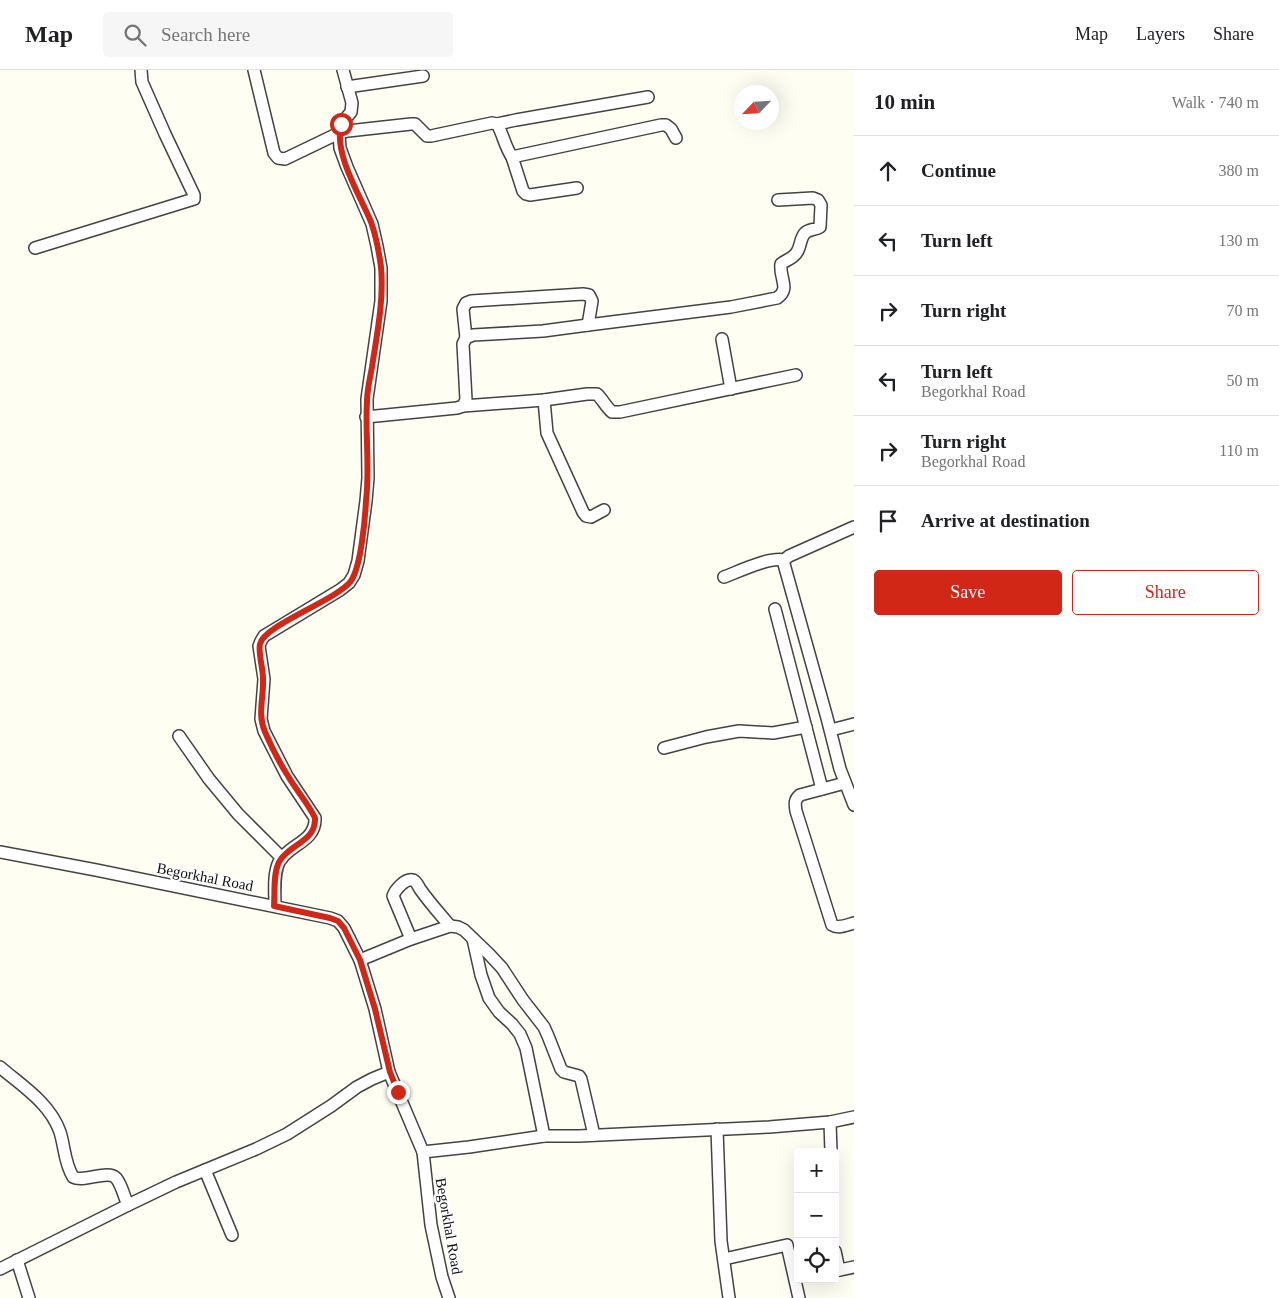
<!DOCTYPE html>
<meta charset="utf-8">
<style>
:root{--surface:#fff;--page:#f6f6f6;--text:#202124;--muted:#757577;--line:#e0e0e0;--accent:#d02717}
body{margin:0;font-family:Georgia,serif;background:var(--page);color:var(--text)}
.controls{position:absolute;right:15px;bottom:15px;display:grid;overflow:hidden;border-radius:5px;box-shadow:0 5px 20px #0002}
.controls button{width:45px;height:45px;display:grid;place-items:center;padding:0;border:0;border-bottom:1px solid var(--line);background:var(--surface);color:var(--text);font:25px sans-serif}
.compass{position:absolute;left:734px;top:15px;width:45px;height:45px;border-radius:50%;background:var(--surface);box-shadow:0 5px 20px #0002;rotate:245deg}
.stop{position:absolute;width:15px;height:15px;margin:-11px;border:4px solid #d02717;border-radius:50%;background:#fff}
.stop.end{background:#d02717;border-color:#fff;box-shadow:0 1px 5px #0008}
.list{margin:0;padding:0;list-style:none}
h2{display:flex;justify-content:space-between;align-items:center;height:65px;margin:0;padding:0 20px;font-size:21px}
h2 small{font-size:16px;font-weight:400;color:var(--muted)}
.list li{display:grid;grid-template-columns:32px 1fr auto;gap:15px;align-items:center;box-sizing:border-box;height:70px;padding:0 20px;border-top:1px solid var(--line)}
.list b{display:block;font-size:19px;white-space:nowrap}
.list p{margin:0;font-size:16px;white-space:nowrap;color:var(--muted)}
.list em{font-size:16px;font-style:normal;color:var(--muted)}
.actions{display:flex;gap:10px;padding:15px 20px}
.actions a{flex:1;padding:11px 0;border:1px solid var(--accent);border-radius:5px;text-align:center;font-size:18px;color:var(--accent)}
.actions .main{background:var(--accent);color:#fff}
.icon{flex:none;width:28px;height:28px;fill:none;stroke:currentColor;stroke-width:2;stroke-linecap:round;stroke-linejoin:round}
.map{position:relative;flex:none;width:854px;height:1228px;overflow:hidden}
header{display:flex;align-items:center;gap:30px;box-sizing:border-box;height:70px;padding:0 25px;background:var(--surface);border-bottom:1px solid var(--line)}
header strong{font-size:24px}
nav{display:flex;gap:28px;margin-inline-start:auto;font-size:18px}
.search{width:350px;height:45px;background:var(--page);display:flex;align-items:center;gap:12px;box-sizing:border-box;padding:0 18px;border-radius:5px;color:var(--muted);font-size:19px}
main{display:flex}
aside{flex:1;background:var(--surface)}
.map>svg:first-child{display:block}
.lines{fill:none;stroke-linecap:round;stroke-linejoin:round}
.minor-casing{stroke:#434343;stroke-width:14}
.minor{stroke:#fff;stroke-width:11}
.route{stroke:#d02717;stroke-width:6}
.labels{text-anchor:middle;dominant-baseline:central;stroke-width:5;stroke-linejoin:round;paint-order:stroke}
.street-label{font-size:15px;fill:#101010;stroke:#fff}
</style>
<header>
<strong>Map</strong>
<div class="search"><svg class="icon" aria-label="search" viewBox="0 0 24 24"><circle cx="10" cy="10" r="6"/><path d="M15 15l6 6"/></svg>Search here</div>
<nav><a>Map</a><a>Layers</a><a>Share</a></nav>
</header>
<main>
<div class="map">
<svg width="854" height="1228" viewBox="0 0 854 1228">
<rect width="100%" height="100%" fill="#fffef2"/>
<g class="lines">
<defs>
<g id="minor">
<path d="M 254,0 L 274,83 L 278,88 L 285,89 L 339,63 L 348,61 L 411,54 L 415,54 L 427,66 L 431,66 L 492,53 L 497,54 C 503,64 505,77 512,87 L 661,55 L 666,55 L 671,59 L 676,68"/>
<polyline points="347,17 423,6"/>
<polyline points="497,54 516,50 648,27"/>
<polyline points="512,87 523,121 526,124 530,125 577,118"/>
<polyline points="35,178 194,129 194,125 165,64 142,12 141,0"/>
<polyline points="466,268 463,239 466,233 471,231 583,224 589,225 592,231 588,255"/>
<polyline points="722,269 731,319"/>
<polyline points="544,330 547,363 583,442 586,446 591,447 604,440"/>
<path d="M 463,336 L 544,330 L 587,324 L 597,324 C 603,330 606,337 612,342 L 620,342 L 796,305"/>
<path d="M 366,347 L 457,338 L 463,336 L 466,330 L 463,274 L 466,268 L 473,265 L 543,261 L 588,255 L 731,237 L 777,228 C 791,219 779,208 781,194 C 786,190 794,188 797,182 C 801,176 800,168 805,163 C 809,159 815,160 820,157 L 821,135 L 818,130 L 813,128 L 778,130"/>
<polyline points="854,457 789,486 784,490 784,494 827,648 840,699 854,735"/>
<path d="M 724,507 C 740,501 768,487 784,490"/>
<polyline points="775,539 822,719"/>
<polyline points="831,660 854,654"/>
<polyline points="179,666 209,709 238,744 282,788"/>
<polyline points="664,678 706,667 739,661 773,663 806,657"/>
<path d="M 845,713 L 800,725 C 794,730 795,734 796,741 L 832,855 C 838,859 847,855 854,853"/>
<polyline points="0,782 96,800 330,848 338,851 344,858 360,890 375,939 389,1002 423,1082 431,1155 442,1207 449,1228"/>
<path d="M 275,836 C 275,822 273,804 279,792 C 289,774 316,772 315,748 L 287,706 L 264,661 L 261,649 L 264,609 L 259,576 L 261,571 L 264,566 L 340,520 L 349,513 L 354,505 L 358,491 L 366,431 L 368,408 L 367,329 L 381,231 L 381,198 L 377,176 L 372,154 L 347,97 L 340,78 L 339,63 L 341,54 L 351,42 L 352,33 L 343,0"/>
<path d="M 411,869 L 393,826 C 395,820 405,808 413,810 C 417,812 418,816 420,819 C 429,832 440,844 450,856"/>
<polyline points="473,869 481,905 489,928 499,942 512,954 520,964 526,978 544,1066"/>
<polyline points="360,890 411,869 450,856 458,857 464,860 489,884 502,898 523,930 544,957 548,966 561,999 564,1002 579,1006 581,1009 594,1065"/>
<path d="M 0,997 C 22,1016 50,1033 60,1062 C 65,1078 64,1092 73,1107 C 84,1113 108,1099 116,1108 C 122,1115 124,1127 128,1135"/>
<polyline points="830,1052 831,1082"/>
<polyline points="717,1059 721,1171 729,1228"/>
<polyline points="423,1082 469,1077 544,1066 579,1066 769,1057 830,1052 854,1047"/>
<polyline points="205,1100 232,1165"/>
<polyline points="835,1181 839,1200"/>
<polyline points="724,1189 787,1175 799,1228"/>
<polyline points="17,1190 29,1228"/>
<polyline points="0,1199 128,1135 176,1112 256,1079 287,1064 331,1036 357,1017 372,1009 389,1002"/>
<polyline points="835,1201 854,1197"/>
</g>
</defs>
<use href="#minor" class="minor-casing"/>
<use href="#minor" class="minor"/>
</g>
<g class="lines">
<path class="route" d="M 341,54 C 334,85 359,123 371,152 C 376,166 379,182 381,197 C 384,230 377,264 372,297 C 370,308 367,320 367,331 C 365,365 370,398 366,431 C 365,450 361,496 351,511 C 337,530 264,555 260,574 C 258,583 263,598 263,608 C 264,627 257,644 265,662 C 271,676 279,692 288,706 C 296,720 308,733 315,748 C 316,772 289,774 279,792 C 273,804 275,822 274,836 L 330,848 L 338,851 L 344,858 L 360,890 L 375,939 L 390,1002 L 398,1022"/>
</g>
<g class="labels">
<g class="street-label">
<text transform="translate(205 807) rotate(11)">Begorkhal Road</text>
<text transform="translate(449 1156) rotate(80)">Begorkhal Road</text>
</g>
</g>
</svg>
<div class="controls">
<button>+</button>
<button>−</button>
<button><svg class="icon" aria-label="locate" viewBox="0 0 24 24"><circle cx="12" cy="12" r="6"/><path d="M12 2v4M12 18v4M2 12h4M18 12h4"/></svg></button>
</div>
<svg class="compass" viewBox="-18 -18 36 36"><path d="M0-13l5 13h-10z" fill="#e53935"/><path d="M0 13l5-13h-10z" fill="#757577"/></svg>
<div class="stop" style="left:341px;top:54px"></div>
<div class="stop end" style="left:398px;top:1022px"></div>
</div>
<aside>
<h2>10 min<small>Walk · 740 m</small></h2>
<ul class="list">
<li><svg class="icon" aria-label="ahead" viewBox="0 0 24 24"><path d="M12 20V5M6 11l6-6 6 6"/></svg><div><b>Continue</b></div><em>380 m</em></li>
<li><svg class="icon" aria-label="left" viewBox="0 0 24 24"><path d="M17 20v-9H6M10 6l-5 5 5 5"/></svg><div><b>Turn left</b></div><em>130 m</em></li>
<li><svg class="icon" aria-label="right" viewBox="0 0 24 24"><path d="M7 20v-9h11M14 6l5 5-5 5"/></svg><div><b>Turn right</b></div><em>70 m</em></li>
<li><svg class="icon" aria-label="left" viewBox="0 0 24 24"><path d="M17 20v-9H6M10 6l-5 5 5 5"/></svg><div><b>Turn left</b><p>Begorkhal Road</p></div><em>50 m</em></li>
<li><svg class="icon" aria-label="right" viewBox="0 0 24 24"><path d="M7 20v-9h11M14 6l5 5-5 5"/></svg><div><b>Turn right</b><p>Begorkhal Road</p></div><em>110 m</em></li>
<li><svg class="icon" aria-label="arrive" viewBox="0 0 24 24"><path d="M6 21V4h12l-3 4 3 4H6"/></svg><div><b>Arrive at destination</b></div></li>
</ul>
<div class="actions"><a class="main">Save</a><a>Share</a></div>
</aside>
</main>
